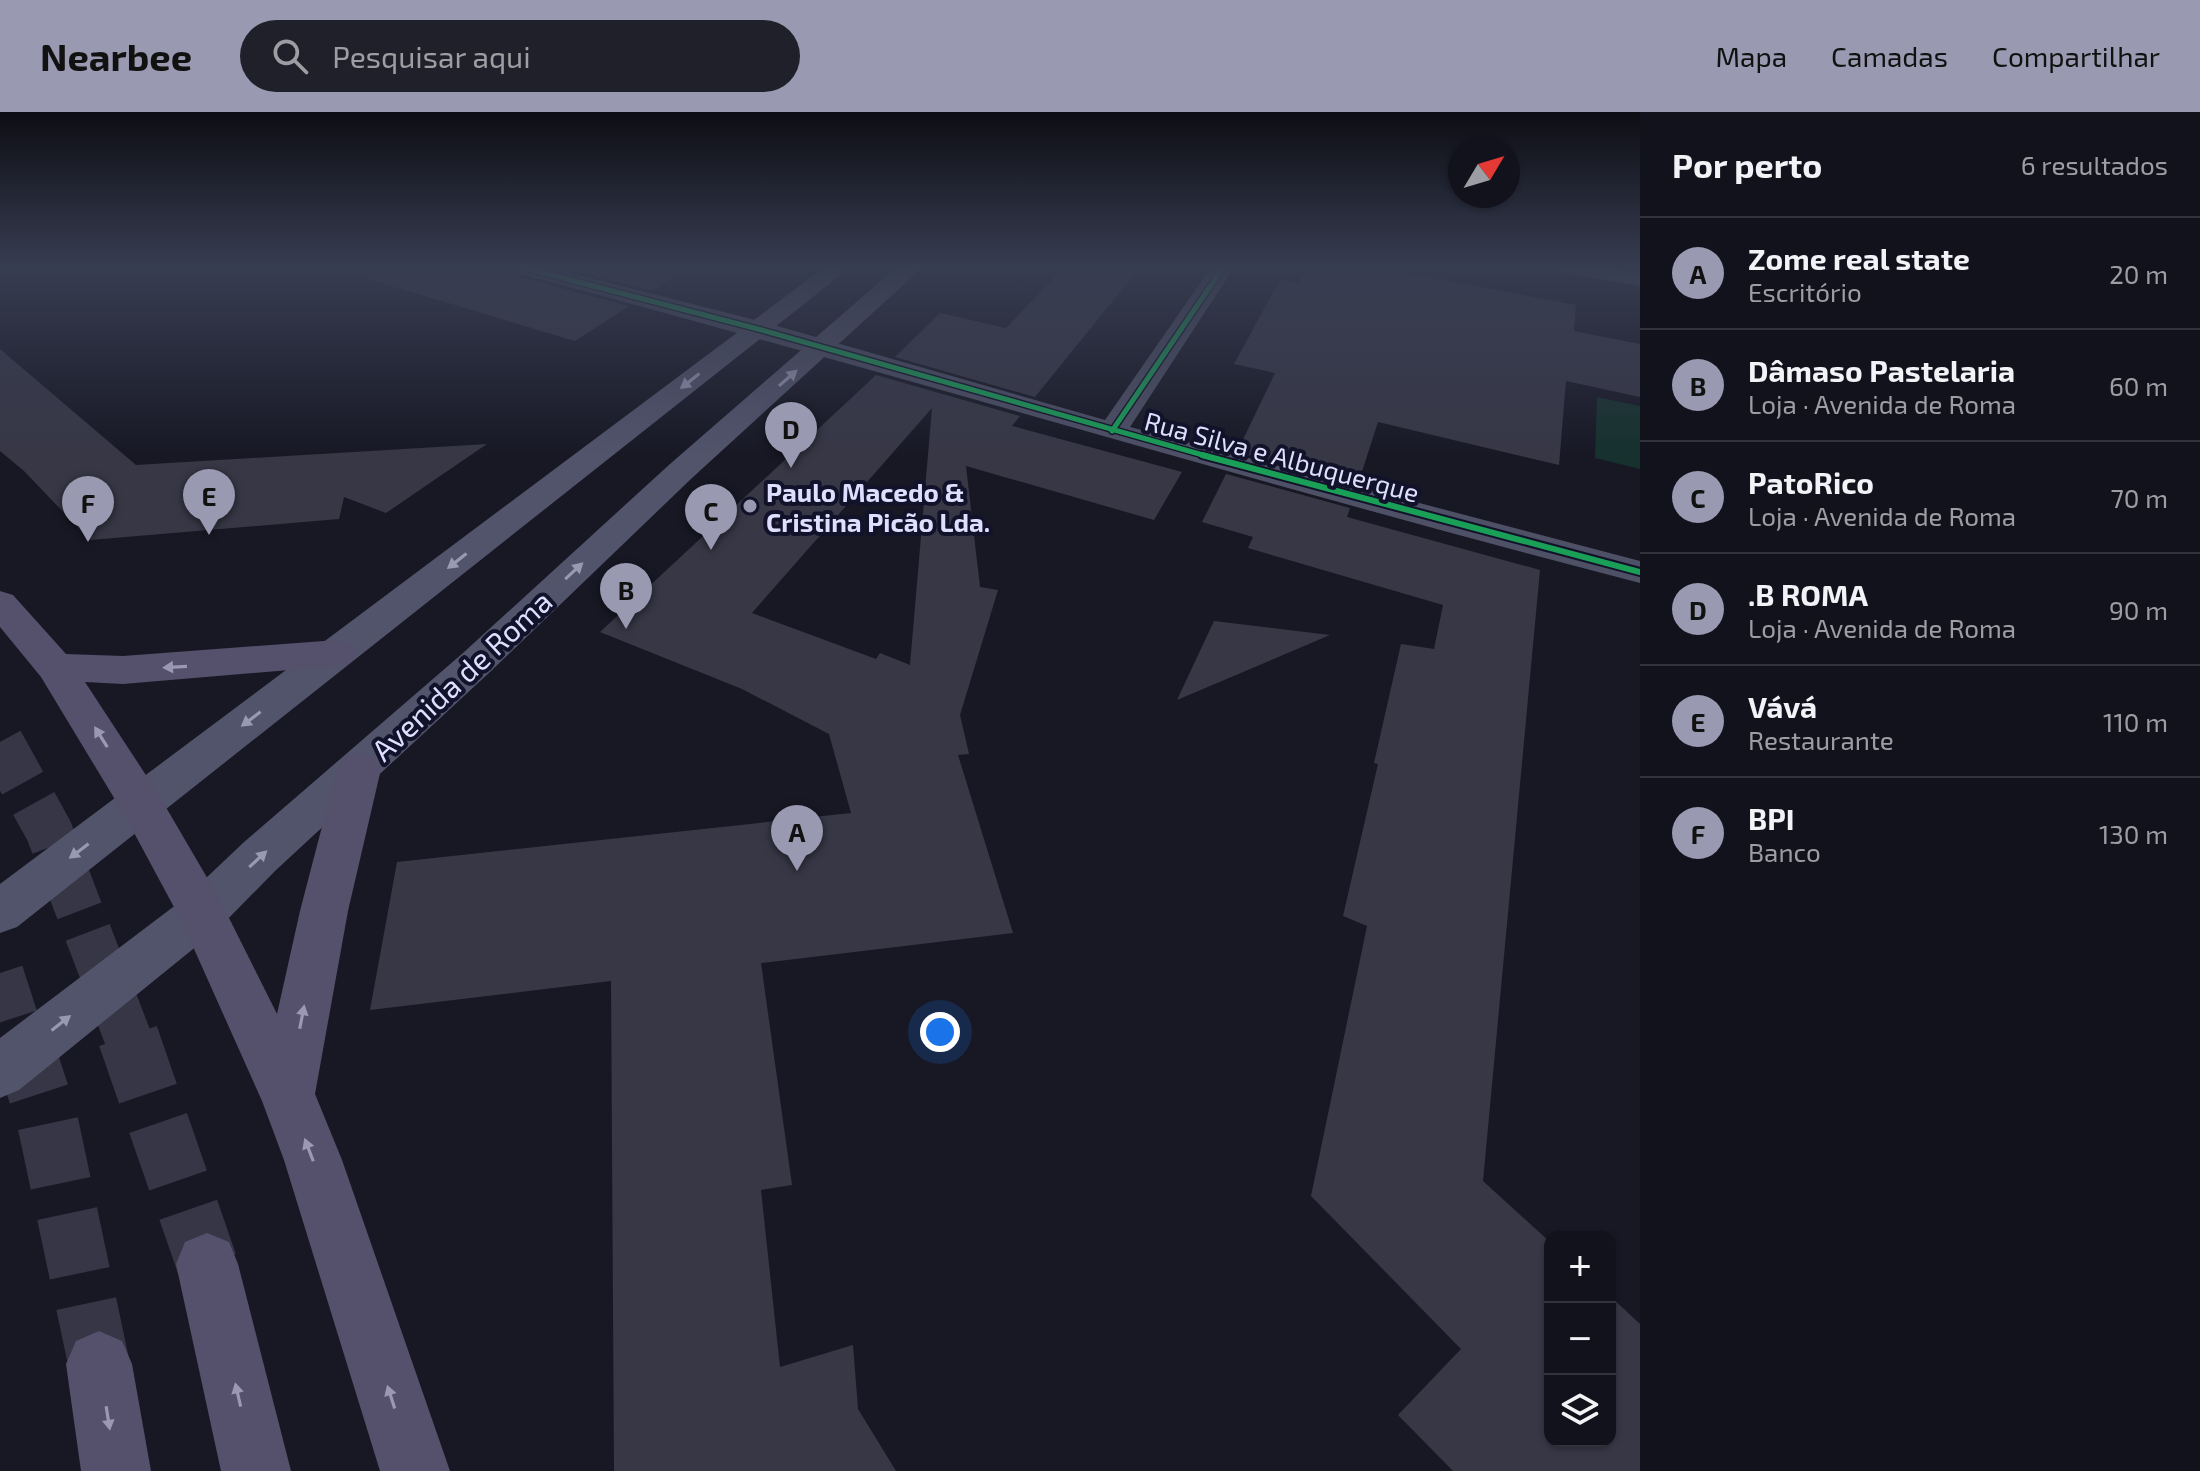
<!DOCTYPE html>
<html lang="pt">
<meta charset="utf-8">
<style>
:root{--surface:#12121c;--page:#1f2029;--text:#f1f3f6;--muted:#9c9ea3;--line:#31323b;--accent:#9999b2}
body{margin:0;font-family:"Exo 2",sans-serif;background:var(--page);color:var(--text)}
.controls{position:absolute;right:24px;bottom:24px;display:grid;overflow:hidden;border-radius:16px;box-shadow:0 2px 6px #0004}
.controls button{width:72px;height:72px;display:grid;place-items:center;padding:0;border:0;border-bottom:2px solid var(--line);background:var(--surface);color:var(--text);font:40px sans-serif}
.compass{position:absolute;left:1448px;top:24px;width:72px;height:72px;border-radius:50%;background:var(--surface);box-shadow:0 2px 6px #0004;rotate:52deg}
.you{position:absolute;left:940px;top:920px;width:28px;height:28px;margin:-20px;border:6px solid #fff;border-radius:50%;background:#1a73e8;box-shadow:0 0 0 12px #1a73e833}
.badge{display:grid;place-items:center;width:52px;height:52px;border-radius:50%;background:var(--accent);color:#111;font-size:26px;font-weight:700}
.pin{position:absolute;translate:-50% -66px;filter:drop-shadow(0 2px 4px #0008)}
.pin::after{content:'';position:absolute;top:42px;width:28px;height:24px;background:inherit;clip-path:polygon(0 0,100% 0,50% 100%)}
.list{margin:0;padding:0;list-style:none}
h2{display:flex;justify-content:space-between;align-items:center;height:104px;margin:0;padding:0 32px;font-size:34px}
h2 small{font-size:26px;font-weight:400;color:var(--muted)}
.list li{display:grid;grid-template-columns:52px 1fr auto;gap:24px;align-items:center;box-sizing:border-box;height:112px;padding:0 32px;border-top:2px solid var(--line)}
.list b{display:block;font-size:30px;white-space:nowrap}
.list p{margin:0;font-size:26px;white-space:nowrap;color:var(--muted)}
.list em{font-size:26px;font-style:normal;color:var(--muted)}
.icon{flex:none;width:44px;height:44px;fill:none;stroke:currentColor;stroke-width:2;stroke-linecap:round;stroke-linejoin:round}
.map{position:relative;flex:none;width:1640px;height:1359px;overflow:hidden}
header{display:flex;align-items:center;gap:48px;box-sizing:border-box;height:112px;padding:0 40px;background:var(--accent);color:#111}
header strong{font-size:38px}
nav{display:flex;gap:44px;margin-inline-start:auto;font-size:28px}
.search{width:560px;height:72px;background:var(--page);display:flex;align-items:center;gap:20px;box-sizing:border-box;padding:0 28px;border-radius:44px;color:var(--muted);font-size:30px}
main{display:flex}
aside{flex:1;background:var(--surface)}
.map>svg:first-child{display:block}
.green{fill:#16312e}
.building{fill:#373746;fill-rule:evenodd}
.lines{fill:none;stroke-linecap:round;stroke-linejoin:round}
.primary-tunnel-far1{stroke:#363646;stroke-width:47;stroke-dasharray:47 23;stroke-linecap:butt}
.primary-tunnel{stroke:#363646;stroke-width:61;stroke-dasharray:61 31;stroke-linecap:butt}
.street{fill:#4e5066;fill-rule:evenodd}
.secondary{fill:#52546b;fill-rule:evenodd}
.primary{fill:#55506b;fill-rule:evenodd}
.cycleway-far1-casing{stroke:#13122b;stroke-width:8}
.cycleway-casing{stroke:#13122b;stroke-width:10}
.cycleway-far1{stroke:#1a9f57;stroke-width:5}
.cycleway{stroke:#1a9f57;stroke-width:6}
.oneway{fill:#989ab4}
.oneway2{fill:#9a98b4}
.poi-dot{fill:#9999b2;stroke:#13122b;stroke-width:3}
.labels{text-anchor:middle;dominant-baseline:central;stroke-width:8;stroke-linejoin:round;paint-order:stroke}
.far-street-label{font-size:26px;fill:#dedffe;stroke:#13122b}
.far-poi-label{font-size:26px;font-weight:bold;fill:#dedffe;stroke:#13122b;text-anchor:start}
.street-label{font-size:30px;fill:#dedffe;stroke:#13122b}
</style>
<header>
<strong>Nearbee</strong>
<div class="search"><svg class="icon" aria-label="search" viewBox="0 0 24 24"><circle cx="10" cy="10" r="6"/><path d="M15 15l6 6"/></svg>Pesquisar aqui</div>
<nav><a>Mapa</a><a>Camadas</a><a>Compartilhar</a></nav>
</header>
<main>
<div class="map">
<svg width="1640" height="1359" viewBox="0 0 1640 1359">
<rect width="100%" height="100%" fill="#181825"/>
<polygon class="green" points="1597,285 1640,294 1640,357 1595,346"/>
<g class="building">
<polygon points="370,154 502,154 508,162 629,194 575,229 368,167"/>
<polygon points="553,154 691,154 652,179"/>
<polygon points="1065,154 1141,154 1035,285 895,245 940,201 1006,216"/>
<polygon points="1308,154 1370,154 1576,193 1574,219 1640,232 1640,285 1566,269 1559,353 1378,310 1358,372 1237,340 1275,261 1234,252 1280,168 1298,171"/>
<polygon points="0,237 136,353 487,332 386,401 344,385 339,407 90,428 24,359 0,339"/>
<path d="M 876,263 L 1020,304 L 1012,314 L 1182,360 L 1154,408 L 966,354 L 980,475 L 998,478 L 960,603 L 969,642 L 958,643 L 1013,821 L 761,851 L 792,1073 L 761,1078 L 780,1255 L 853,1233 L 858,1297 L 896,1359 L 614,1359 L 611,869 L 370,898 L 397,750 L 851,701 L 829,622 L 742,577 L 600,520 ZM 932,296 L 910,553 L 880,541 L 876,547 L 752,501 Z"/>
<polygon points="1226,362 1350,396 1347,405 1540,458 1483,1069 1550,1130 1550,1329 1610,1329 1610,1184 1640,1212 1640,1359 1453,1359 1398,1303 1461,1237 1311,1084 1367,814 1343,804 1378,652 1374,651 1401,532 1434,537 1443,493 1248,436 1253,425 1202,410"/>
<polygon points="1214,509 1330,523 1177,588"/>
</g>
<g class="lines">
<g class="primary-tunnel-far1">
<polyline points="0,630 49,719 128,926"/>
<polyline points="0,861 21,926"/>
</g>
<g class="primary-tunnel">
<polyline points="20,924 47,1007 99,1252"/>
<polyline points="128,924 207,1152"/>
</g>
<g class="street">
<path d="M 505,154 L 543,154 L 767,211 L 1105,308 L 1212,154 L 1235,154 L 1130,315 L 1640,449 L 1640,471 C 1261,373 887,259 509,159 Z"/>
<polygon points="1554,154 1604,154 1640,160 1640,174 1566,161 1558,159"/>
</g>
<g class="secondary">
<polygon points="826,154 852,154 17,815 0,821 0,772"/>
<polygon points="898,154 924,154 692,366 491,559 275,759 219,816 19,978 0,986 0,926 185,786 243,731 463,541 670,352"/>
</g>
<g class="primary">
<polygon points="0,479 13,483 66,542 123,544 337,528 351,532 356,541 351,550 337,554 123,572 85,570 157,680 219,786 277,902 300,799 337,657 344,645 359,641 374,645 381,657 348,799 315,982 342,1048 450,1359 380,1359 284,1048 262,989 182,810 125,704 41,565 0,515"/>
<polygon points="207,1121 229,1130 238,1152 291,1359 221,1359 176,1152 185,1130"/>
<polygon points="99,1219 122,1229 132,1252 151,1359 81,1359 66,1252 76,1229"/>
</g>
<defs>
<g id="cycleway-far1">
<polyline points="517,154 758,217 1210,345"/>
<polyline points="1112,319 1224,154"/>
</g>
<polyline id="cycleway" points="1202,343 1640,460"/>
</defs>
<use href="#cycleway-far1" class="cycleway-far1-casing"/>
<use href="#cycleway" class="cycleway-casing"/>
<use href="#cycleway-far1" class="cycleway-far1"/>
<use href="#cycleway" class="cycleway"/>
</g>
<defs><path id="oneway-solid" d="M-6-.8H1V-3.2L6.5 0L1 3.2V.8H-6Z" transform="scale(2)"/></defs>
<g class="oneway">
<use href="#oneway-solid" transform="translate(788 266) rotate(-41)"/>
<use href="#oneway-solid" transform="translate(690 269) rotate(142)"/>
<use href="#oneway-solid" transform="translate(457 449) rotate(142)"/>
<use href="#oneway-solid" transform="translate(574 459) rotate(-43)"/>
<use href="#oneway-solid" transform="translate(251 607) rotate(143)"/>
<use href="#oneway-solid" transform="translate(79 739) rotate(143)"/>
<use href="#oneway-solid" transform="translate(258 747) rotate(-43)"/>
<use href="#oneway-solid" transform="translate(61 911) rotate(-38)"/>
</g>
<g class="oneway2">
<use href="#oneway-solid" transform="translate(175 555) rotate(177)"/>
<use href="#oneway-solid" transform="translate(101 625) rotate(-122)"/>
<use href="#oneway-solid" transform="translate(302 905) rotate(-79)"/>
<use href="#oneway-solid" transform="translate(309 1038) rotate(-111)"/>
<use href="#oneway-solid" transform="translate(238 1283) rotate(-103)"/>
<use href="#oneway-solid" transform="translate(391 1285) rotate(-108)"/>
<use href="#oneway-solid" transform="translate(108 1306) rotate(81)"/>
</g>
<linearGradient id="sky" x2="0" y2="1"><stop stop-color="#0d0d14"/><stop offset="0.45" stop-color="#373d51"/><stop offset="1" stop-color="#373d51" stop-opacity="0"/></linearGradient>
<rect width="1640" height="344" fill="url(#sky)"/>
<circle class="poi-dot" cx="750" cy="394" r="8"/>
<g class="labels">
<g class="far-street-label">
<text transform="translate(1282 344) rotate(15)">Rua Silva e Albuquerque</text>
</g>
<g class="far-poi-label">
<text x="766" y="379">Paulo Macedo &amp;<tspan x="766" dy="30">Cristina Picão Lda.</tspan></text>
</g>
<g class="street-label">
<text transform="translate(461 563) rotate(-43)">Avenida de Roma</text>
</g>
</g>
</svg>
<div class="controls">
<button>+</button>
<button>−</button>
<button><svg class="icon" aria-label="layers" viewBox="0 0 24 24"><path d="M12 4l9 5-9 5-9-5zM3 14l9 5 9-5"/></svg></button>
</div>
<svg class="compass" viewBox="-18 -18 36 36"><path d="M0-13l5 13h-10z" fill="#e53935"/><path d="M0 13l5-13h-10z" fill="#9c9ea3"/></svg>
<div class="you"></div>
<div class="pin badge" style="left:797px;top:759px">A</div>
<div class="pin badge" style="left:626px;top:517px">B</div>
<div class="pin badge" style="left:711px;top:438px">C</div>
<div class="pin badge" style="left:791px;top:356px">D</div>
<div class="pin badge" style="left:209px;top:423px">E</div>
<div class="pin badge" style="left:88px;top:430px">F</div>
</div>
<aside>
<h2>Por perto<small>6 resultados</small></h2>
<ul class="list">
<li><span class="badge">A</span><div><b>Zome real state</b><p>Escritório</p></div><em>20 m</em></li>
<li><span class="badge">B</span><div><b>Dâmaso Pastelaria</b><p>Loja · Avenida de Roma</p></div><em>60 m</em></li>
<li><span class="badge">C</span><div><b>PatoRico</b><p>Loja · Avenida de Roma</p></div><em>70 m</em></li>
<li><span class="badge">D</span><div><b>.B ROMA</b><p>Loja · Avenida de Roma</p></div><em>90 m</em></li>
<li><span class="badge">E</span><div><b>Vává</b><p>Restaurante</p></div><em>110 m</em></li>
<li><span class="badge">F</span><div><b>BPI</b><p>Banco</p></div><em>130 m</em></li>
</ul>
</aside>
</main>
